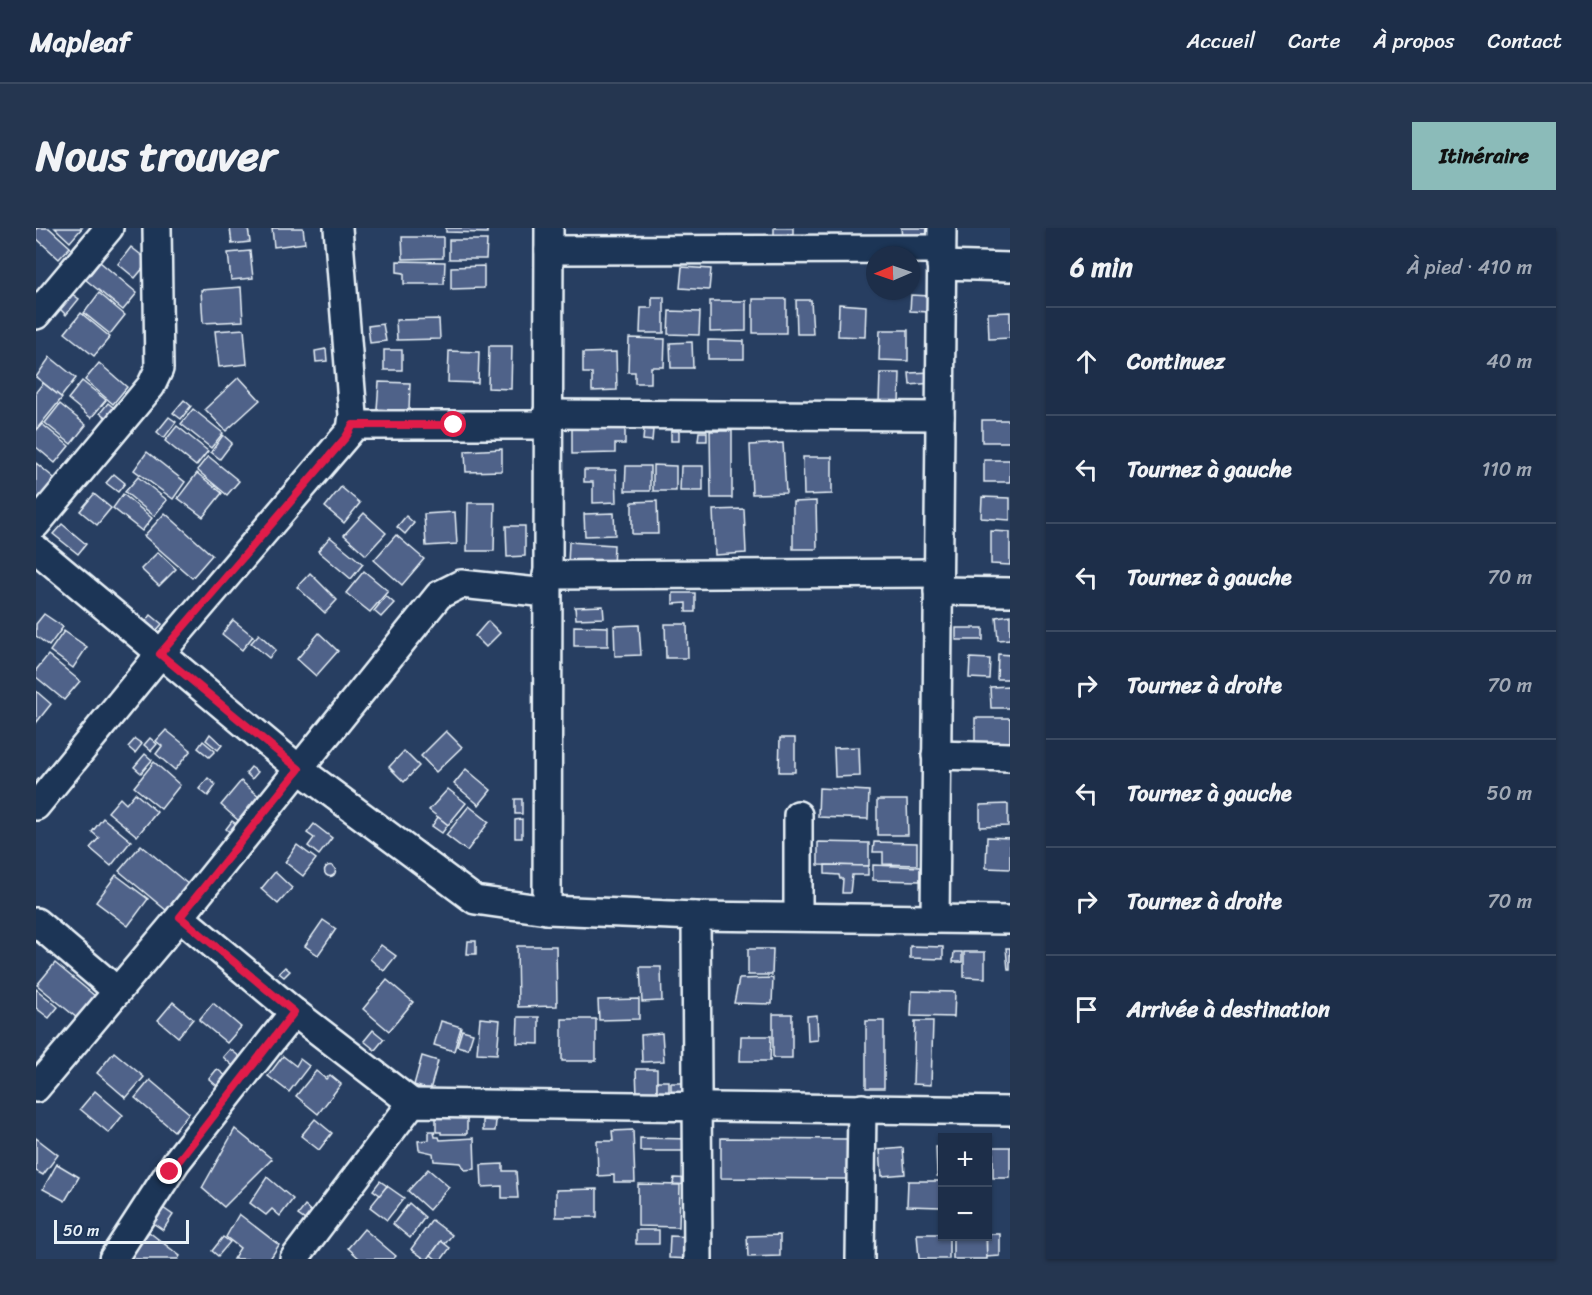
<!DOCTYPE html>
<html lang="fr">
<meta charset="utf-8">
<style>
:root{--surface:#1d2e49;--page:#253650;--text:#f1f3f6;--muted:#a0a8b4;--line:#3b4a61;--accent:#8bbbb9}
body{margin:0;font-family:Sriracha,sans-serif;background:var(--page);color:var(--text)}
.controls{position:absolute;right:18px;bottom:18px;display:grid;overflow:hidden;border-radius:0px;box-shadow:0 2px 4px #0004}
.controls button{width:54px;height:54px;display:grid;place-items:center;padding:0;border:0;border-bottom:2px solid var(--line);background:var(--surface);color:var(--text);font:30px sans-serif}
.compass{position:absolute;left:830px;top:18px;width:54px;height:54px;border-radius:50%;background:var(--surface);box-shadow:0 2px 4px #0004;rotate:268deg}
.scale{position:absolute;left:18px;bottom:15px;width:135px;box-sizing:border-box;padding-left:6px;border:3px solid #e8f1f8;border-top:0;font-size:16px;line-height:21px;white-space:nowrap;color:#e8f1f8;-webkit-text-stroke:4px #1d3557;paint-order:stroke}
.stop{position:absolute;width:18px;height:18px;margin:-14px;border:4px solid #e11d48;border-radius:50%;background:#fff}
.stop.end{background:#e11d48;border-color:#fff;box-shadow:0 2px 6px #0008}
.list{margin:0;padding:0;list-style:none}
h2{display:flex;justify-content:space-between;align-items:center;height:78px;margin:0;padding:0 24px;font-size:26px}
h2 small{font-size:20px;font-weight:400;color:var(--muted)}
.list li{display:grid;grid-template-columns:39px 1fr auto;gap:18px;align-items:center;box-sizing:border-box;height:108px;padding:0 24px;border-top:2px solid var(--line)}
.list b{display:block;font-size:22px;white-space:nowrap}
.list em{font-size:20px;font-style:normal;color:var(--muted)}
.icon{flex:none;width:33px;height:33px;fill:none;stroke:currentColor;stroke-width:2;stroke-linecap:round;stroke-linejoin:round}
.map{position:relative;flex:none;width:974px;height:1031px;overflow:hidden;border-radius:0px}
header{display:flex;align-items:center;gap:36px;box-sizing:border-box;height:84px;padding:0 30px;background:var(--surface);border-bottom:2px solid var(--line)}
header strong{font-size:28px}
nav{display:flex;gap:33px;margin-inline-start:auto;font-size:21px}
.intro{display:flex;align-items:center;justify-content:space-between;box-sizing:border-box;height:144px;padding:0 36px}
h1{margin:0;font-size:42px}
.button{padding:15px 27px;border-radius:0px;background:var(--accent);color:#111;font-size:21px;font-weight:700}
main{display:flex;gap:36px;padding:0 36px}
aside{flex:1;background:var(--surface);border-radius:0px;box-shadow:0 2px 4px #0004}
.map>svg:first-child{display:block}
.building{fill:#506289;stroke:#e8f1f8;stroke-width:1.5}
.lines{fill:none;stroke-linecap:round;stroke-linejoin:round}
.minor-casing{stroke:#e8f1f8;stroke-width:32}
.minor{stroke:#1d3557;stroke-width:27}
.route{stroke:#e11d48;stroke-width:8}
</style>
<header>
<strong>Mapleaf</strong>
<nav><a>Accueil</a><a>Carte</a><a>À propos</a><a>Contact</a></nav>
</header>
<div class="intro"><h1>Nous trouver</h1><a class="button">Itinéraire</a></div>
<main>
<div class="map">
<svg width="974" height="1031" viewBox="0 0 974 1031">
<rect width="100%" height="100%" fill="#273e61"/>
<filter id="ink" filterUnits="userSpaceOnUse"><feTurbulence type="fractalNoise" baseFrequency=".0167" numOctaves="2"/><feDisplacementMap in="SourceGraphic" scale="12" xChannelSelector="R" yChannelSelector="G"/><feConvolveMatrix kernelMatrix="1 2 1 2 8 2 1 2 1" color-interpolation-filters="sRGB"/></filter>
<g filter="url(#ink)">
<g class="building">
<polygon points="0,0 13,0 34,19 23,31 0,10"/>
<polygon points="19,0 46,0 34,14"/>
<polygon points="194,0 212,0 214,14 196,16"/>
<polygon points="236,0 267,0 269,15 238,19"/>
<polygon points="410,0 451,0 451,5 410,4"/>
<polygon points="738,0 757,0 757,12 738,13"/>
<polygon points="865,0 893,0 894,9 866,10"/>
<polygon points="366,9 407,9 407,30 367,31"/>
<polygon points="413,12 451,12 450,31 413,31"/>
<polygon points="95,19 113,33 99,50 82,36"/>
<polygon points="214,23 217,50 195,52 192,25"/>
<polygon points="361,33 409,34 408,56 368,56 368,45 361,44"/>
<polygon points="64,34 101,65 87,82 50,52"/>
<polygon points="448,38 448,60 415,61 415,39"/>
<polygon points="646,39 675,41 673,62 644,60"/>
<polygon points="205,59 207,93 167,95 165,62"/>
<polygon points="63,65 89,87 74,106 48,85"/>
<polygon points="36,66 43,71 30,87 24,81"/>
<polygon points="875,67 894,68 893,84 874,83"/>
<polygon points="616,69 628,69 628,105 604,105 605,80 616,80"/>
<rect x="717" y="71" width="33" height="34"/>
<polygon points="760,72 775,72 777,106 761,106"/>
<polygon points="674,73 710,73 710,103 674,104"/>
<polygon points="803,76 830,78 829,109 802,108"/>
<polygon points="633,83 664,84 663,107 632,106"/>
<polygon points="974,84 974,110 953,111 952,85"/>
<polygon points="45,85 74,109 58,128 29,105"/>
<polygon points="403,91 404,111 361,112 360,92"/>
<polygon points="347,96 350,113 334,115 332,98"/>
<polygon points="208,101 211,136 183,139 179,103"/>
<polygon points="844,102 872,102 872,133 843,132"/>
<polygon points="593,110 629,111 628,139 615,139 615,155 599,155 599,144 592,144"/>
<polygon points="672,112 708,113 708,131 672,131"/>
<polygon points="656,114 657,140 635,140 634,115"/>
<polygon points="453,118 476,118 475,161 452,160"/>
<polygon points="290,121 291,133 280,134 279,123"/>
<rect x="348" y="122" width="18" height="20"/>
<polygon points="413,123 443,124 442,155 412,154"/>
<polygon points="580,124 581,162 556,163 556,145 547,145 547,125"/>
<polygon points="14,129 40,150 25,169 0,149"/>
<polygon points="63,135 91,159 77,176 49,152"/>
<polygon points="896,144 896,155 874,157 873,145"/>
<polygon points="844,145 864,145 863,175 843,175"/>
<polygon points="203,149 224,172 190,203 169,181"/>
<polygon points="46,153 70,172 55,190 32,171"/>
<polygon points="343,154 374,155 373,183 341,181"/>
<polygon points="7,155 26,170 0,202 0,164"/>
<polygon points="148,172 155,178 145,191 137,185"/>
<polygon points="72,175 78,180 71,190 64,185"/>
<polygon points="24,176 50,197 35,216 9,195"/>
<polygon points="157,181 187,205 175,220 145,196"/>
<polygon points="133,189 140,194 128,210 121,204"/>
<rect x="946" y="192" width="28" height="22"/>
<polygon points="6,196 33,218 19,235 0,219 0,203"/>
<polygon points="141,198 172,223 160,238 129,213"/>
<polygon points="536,201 589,201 589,216 579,216 579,225 536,226"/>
<polygon points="608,201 617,202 616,213 607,212"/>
<rect x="635" y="203" width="8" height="10"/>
<polygon points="674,203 696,203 696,270 675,270"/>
<polygon points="663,204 671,204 671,213 662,213"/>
<polygon points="187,207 196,215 184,231 175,224"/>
<polygon points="747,215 750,265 716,266 714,217"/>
<polygon points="466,221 466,243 430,244 429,223"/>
<polygon points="111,224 149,254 137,271 98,242"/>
<polygon points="172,228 203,253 191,267 161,242"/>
<polygon points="767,229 796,229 796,266 768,267"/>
<rect x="948" y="232" width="26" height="22"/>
<polygon points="0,235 23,254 7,274 0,269"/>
<polygon points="617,237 640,238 640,263 617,263"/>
<polygon points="590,238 614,238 614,263 589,263"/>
<polygon points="645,238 667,238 667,263 644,263"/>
<polygon points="548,242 580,242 581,274 557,275 557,254 548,254"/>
<polygon points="161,245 186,265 167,289 142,270"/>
<polygon points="78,246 89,255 82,264 70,255"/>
<polygon points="102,249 131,272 118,288 89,264"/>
<polygon points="305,259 324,275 308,295 289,279"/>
<polygon points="58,266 75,280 61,297 44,283"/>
<polygon points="87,266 116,290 106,303 77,280"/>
<polygon points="946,269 974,270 974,292 945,290"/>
<polygon points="621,273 622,306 596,306 596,274"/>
<polygon points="780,273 781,321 757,321 757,274"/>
<polygon points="432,275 459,275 458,323 431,323"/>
<polygon points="708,281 710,325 679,327 677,282"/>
<polygon points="419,284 421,316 390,318 388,286"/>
<polygon points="129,285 176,327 156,350 108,308"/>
<polygon points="328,285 350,305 330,327 308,307"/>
<polygon points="578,285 579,307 549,308 548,286"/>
<polygon points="370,288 378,295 369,306 361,299"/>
<polygon points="26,296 50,316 42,326 17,306"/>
<polygon points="470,298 489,298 489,328 471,329"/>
<polygon points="955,303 974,304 974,337 955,336"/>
<polygon points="360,307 388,331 366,357 338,332"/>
<polygon points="294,309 327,336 315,351 282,323"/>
<polygon points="533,314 578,317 577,340 532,337"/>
<polygon points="122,324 140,341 123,358 105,341"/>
<polygon points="328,343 352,363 334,384 310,365"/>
<polygon points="274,345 301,372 289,385 261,359"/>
<polygon points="637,365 659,365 659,384 650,384 650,375 637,376"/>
<polygon points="350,368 358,375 345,389 338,383"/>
<polygon points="567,378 568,390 540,391 539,379"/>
<polygon points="8,386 27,399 13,418 0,408 0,396"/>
<polygon points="115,387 126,396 120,403 109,394"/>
<polygon points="974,387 974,411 962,412 960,389"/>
<polygon points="197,392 217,408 206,422 186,406"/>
<polygon points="452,393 464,405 450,419 439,408"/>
<polygon points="629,396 651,396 652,430 630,430"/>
<polygon points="603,397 605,427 579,428 578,398"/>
<polygon points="538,398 572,399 572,418 538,418"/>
<rect x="920" y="400" width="27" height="12"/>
<polygon points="28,403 51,419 37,440 14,423"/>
<polygon points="283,405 302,423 280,448 261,431"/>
<polygon points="223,406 240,422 233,430 215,415"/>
<polygon points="962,426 974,427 974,451 961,451"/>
<polygon points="12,427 44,453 28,472 0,449 0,442"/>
<polygon points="934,430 954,431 953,451 933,450"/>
<polygon points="974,458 974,480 955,480 954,459"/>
<polygon points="0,463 15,476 0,495"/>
<rect x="939" y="490" width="35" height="28"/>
<polygon points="130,502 155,522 139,542 120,526 126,518 120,513"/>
<polygon points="410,503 426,519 400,544 385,528"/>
<polygon points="174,506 186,517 182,522 170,512"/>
<polygon points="114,510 121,516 115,523 108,517"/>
<polygon points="744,510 759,510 759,544 743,544"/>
<polygon points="99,511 106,516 99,525 92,519"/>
<polygon points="167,513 179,523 173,529 162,520"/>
<polygon points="823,519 824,548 799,549 798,520"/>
<polygon points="368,523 383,538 368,554 353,539"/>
<polygon points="109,526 116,532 105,545 98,539"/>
<polygon points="118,534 144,557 125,581 98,559"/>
<polygon points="215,539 222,544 216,551 210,545"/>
<polygon points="430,541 455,562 443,577 418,556"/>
<polygon points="172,550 180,557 172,568 163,561"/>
<polygon points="205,553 224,569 204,594 185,577"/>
<polygon points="783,560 833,563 832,591 782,589"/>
<polygon points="412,561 430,575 412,597 393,582"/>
<polygon points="99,565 121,584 101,608 72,584 84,570 90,576"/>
<rect x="479" y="571" width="7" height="15"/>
<polygon points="841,572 871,572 872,607 841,607"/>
<polygon points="972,576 972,598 944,599 944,577"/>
<polygon points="433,578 453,594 431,623 410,607"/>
<polygon points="402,589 412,597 406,605 396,598"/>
<polygon points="67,590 95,613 75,638 54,620 63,610 56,604"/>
<polygon points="486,591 486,610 479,610 479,592"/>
<polygon points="196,593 203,598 196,606 190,601"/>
<polygon points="278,596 296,610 283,627 272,618 278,610 271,605"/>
<polygon points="951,609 974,610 974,641 950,640"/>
<polygon points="782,614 833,615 833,638 782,637"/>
<polygon points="838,614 881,615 881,637 847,636 847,624 837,624"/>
<polygon points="105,617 159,662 137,688 83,643"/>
<polygon points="261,617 280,631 267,648 249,634"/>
<polygon points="789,637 832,638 832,647 816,647 814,665 806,665 807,651 804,651 803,647 789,646"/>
<polygon points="837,637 884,639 884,653 837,652"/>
<circle cx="294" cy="643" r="5.5"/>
<polygon points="239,644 256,660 242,676 225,661"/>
<polygon points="80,647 112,671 92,698 60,674"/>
<polygon points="287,692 300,701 282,727 269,718"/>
<polygon points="432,713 440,713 440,726 431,726"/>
<polygon points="345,717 360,728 348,743 334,731"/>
<polygon points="481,718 520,718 521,778 482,779"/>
<polygon points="874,718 907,719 907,731 874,730"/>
<polygon points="970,720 974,720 974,742 972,742"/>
<polygon points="712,721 737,721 736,747 712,747"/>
<polygon points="918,724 926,724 926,734 917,734"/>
<polygon points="928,724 949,724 949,750 928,749"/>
<polygon points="19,735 59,768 41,790 1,757"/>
<polygon points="249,739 254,743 248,749 243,745"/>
<polygon points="604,739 625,739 626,773 606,774"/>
<polygon points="737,750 736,776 698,775 703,751"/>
<polygon points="351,752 377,774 353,803 327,781"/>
<polygon points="0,761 22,779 13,790 0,780"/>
<polygon points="876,763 919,764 918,789 875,788"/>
<polygon points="603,771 603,791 563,792 562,772"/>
<polygon points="137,774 157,791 142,809 122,792"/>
<polygon points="177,775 205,799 191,815 163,792"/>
<rect x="737" y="786" width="19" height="44"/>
<polygon points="781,787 782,812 772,813 771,788"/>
<polygon points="482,789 503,789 503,816 481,815"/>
<polygon points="444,790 464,792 461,826 441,825"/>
<rect x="526" y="791" width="34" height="42"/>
<polygon points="405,793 425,799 418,823 398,817"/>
<rect x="830" y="793" width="18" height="67"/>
<polygon points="879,793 897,793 895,857 877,856"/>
<polygon points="337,802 348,811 339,822 328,813"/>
<polygon points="426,802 437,805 432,821 421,818"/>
<polygon points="626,805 628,833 606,834 605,807"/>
<polygon points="705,808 735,808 734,833 704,833"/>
<polygon points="194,821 204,829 197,838 187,829"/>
<polygon points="78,824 108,849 90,870 61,845"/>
<polygon points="247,828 260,838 264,831 273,838 253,864 232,848"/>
<polygon points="386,828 402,833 394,862 378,857"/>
<polygon points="181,841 190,848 181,858 173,851"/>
<polygon points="600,841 621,841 621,867 601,867"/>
<polygon points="280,843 290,851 294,847 305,856 282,886 260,868"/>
<polygon points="114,852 153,885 138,903 99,870"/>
<rect x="621" y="853" width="12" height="14"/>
<polygon points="635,855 655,855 654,867 635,867"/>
<polygon points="59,863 87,887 73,905 44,881"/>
<polygon points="431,889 431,906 405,906 405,904 400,904 400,890"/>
<polygon points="279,891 296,905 283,922 265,908"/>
<polygon points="447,892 460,893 459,903 447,903"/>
<polygon points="199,901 236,931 188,979 166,960"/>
<polygon points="597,902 599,954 578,954 578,947 562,948 561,913 577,913 576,903"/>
<polygon points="393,903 398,903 399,909 403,909 404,912 438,910 439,941 429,942 425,935 398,933 397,925 383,922 382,913 393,912"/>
<polygon points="0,910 22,927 7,947 0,943"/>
<polygon points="604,910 656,911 656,923 604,923"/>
<polygon points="685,910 812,911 811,951 685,950"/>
<polygon points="900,919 906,919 906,948 901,948"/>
<rect x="957" y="919" width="17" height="31"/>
<polygon points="867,920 869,946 846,948 844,922"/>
<polygon points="21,936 43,949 29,973 7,961"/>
<polygon points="467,936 467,943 480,943 482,970 466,970 466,958 446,959 445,937"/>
<polygon points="392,941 413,959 393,982 372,963"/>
<polygon points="231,949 257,971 244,988 236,981 230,987 214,975"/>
<polygon points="638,950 658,951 658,957 637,956"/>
<polygon points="344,953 351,958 344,967 337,962"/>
<polygon points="872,953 906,953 905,979 871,978"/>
<polygon points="602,956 644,957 643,999 602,998"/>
<polygon points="351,958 368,970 351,992 334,979"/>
<polygon points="561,961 561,989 520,989 520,962"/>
<polygon points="373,975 389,989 374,1010 357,996"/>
<polygon points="269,978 278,986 272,994 262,987"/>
<polygon points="127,980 137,987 127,1002 117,995"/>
<polygon points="203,986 243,1017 234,1031 197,1031 204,1020 190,1009"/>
<polygon points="396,992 416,1007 409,1016 405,1013 392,1031 389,1031 375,1021"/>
<polygon points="328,1001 360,1028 357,1031 324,1031 312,1020"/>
<rect x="600" y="1002" width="23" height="14"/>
<polygon points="113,1004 144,1028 142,1031 93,1031"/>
<polygon points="881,1006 906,1006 906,1008 913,1008 913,1031 883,1031"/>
<polygon points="951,1006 964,1006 964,1028 950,1029"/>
<polygon points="744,1007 744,1028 712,1029 711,1008"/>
<polygon points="634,1008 658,1009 657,1031 633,1030"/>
<polygon points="917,1008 950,1008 951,1031 917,1031"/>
<polygon points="187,1009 194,1014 182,1028 176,1023"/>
<polygon points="405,1013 414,1020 406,1031 400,1031 395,1027"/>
</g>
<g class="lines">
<defs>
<g id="minor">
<polyline points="513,22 905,21"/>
<polyline points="905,37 974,39"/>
<polyline points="0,87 73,0"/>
<polyline points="511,186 904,188"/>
<polyline points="317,197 511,197"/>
<polyline points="0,296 115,158 123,141 121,0"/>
<polyline points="0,321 263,541 439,672 511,682 660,688 974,692"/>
<polyline points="511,347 902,345"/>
<polyline points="902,363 974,364"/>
<polyline points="900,527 974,529"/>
<polyline points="0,578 124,426 315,202 317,187 302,0"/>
<polyline points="762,587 762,688"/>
<polyline points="511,682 513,0"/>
<polyline points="660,688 662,1031"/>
<polyline points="144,689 258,784 376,875"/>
<polyline points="899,691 906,0"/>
<polyline points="0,694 80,762"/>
<polyline points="0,860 144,689 403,367 425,356 511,365"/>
<polyline points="77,1031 140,934 258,784"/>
<polyline points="258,1031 376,875 974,883"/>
<polyline points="824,1031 826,880"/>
</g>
</defs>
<use href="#minor" class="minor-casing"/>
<use href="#minor" class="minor"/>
</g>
</g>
<g class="lines" filter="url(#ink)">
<polyline class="route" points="134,944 258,784 144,689 263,541 124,426 310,209 317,197 418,197"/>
</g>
</svg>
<div class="controls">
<button>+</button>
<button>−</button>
</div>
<svg class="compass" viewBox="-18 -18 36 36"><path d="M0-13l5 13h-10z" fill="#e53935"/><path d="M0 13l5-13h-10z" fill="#a0a8b4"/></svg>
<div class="scale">50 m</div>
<div class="stop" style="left:418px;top:197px"></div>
<div class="stop end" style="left:134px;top:944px"></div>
</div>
<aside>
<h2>6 min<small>À pied · 410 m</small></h2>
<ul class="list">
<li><svg class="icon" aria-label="ahead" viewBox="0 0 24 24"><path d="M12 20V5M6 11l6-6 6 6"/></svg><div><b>Continuez</b></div><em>40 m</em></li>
<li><svg class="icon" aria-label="left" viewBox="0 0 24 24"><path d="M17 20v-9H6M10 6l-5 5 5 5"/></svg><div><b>Tournez à gauche</b></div><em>110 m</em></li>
<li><svg class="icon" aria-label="left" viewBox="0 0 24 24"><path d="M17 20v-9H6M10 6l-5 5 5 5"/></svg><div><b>Tournez à gauche</b></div><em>70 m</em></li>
<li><svg class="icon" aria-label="right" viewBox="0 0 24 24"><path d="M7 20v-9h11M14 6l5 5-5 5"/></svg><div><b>Tournez à droite</b></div><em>70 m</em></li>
<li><svg class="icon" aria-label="left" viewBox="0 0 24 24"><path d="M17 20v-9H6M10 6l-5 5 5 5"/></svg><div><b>Tournez à gauche</b></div><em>50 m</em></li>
<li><svg class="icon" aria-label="right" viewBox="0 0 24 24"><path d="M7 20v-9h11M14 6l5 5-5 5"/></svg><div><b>Tournez à droite</b></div><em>70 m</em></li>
<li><svg class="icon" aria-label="arrive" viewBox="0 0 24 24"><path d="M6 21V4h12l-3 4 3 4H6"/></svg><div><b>Arrivée à destination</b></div></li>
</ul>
</aside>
</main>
